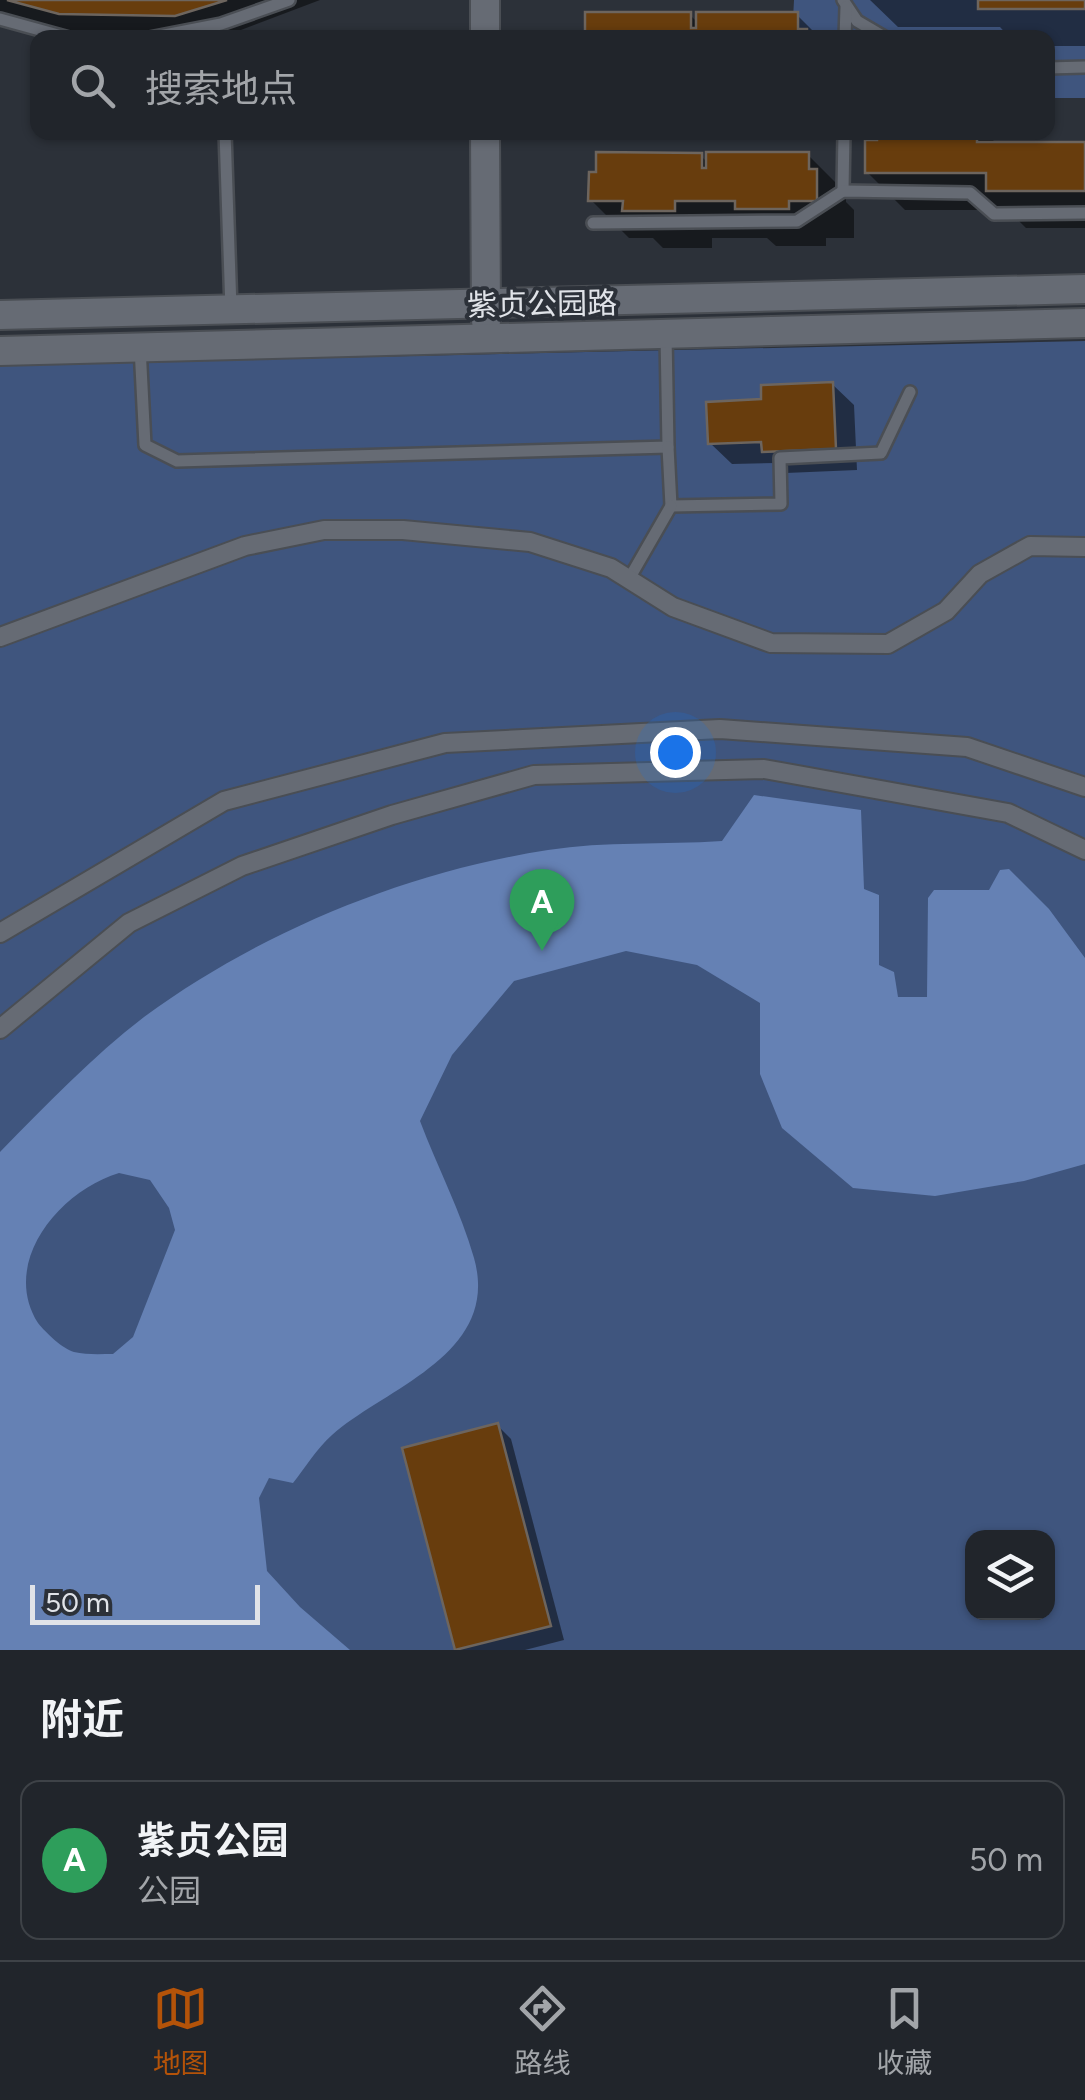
<!DOCTYPE html>
<html lang="zh">
<meta charset="utf-8">
<style>
:root{--surface:#21252b;--page:#2d3137;--text:#f1f3f6;--muted:#a2a5a9;--line:#3e4247;--accent:#b45309}
body{margin:0;font-family:Figtree,"Noto Sans SC",sans-serif;background:var(--page);color:var(--text)}
.controls{position:absolute;right:30px;bottom:30px;display:grid;overflow:hidden;border-radius:20px;box-shadow:0 2px 8px #0004}
.controls button{width:90px;height:90px;display:grid;place-items:center;padding:0;border:0;border-bottom:2px solid var(--line);background:var(--surface);color:var(--text);font:50px sans-serif}
.scale{position:absolute;left:30px;bottom:25px;width:230px;box-sizing:border-box;padding-left:10px;border:5px solid #e0e3e8;border-top:0;font-size:28px;line-height:35px;white-space:nowrap;color:#e0e3e8;-webkit-text-stroke:8px #2c3139;paint-order:stroke}
.you{position:absolute;left:675px;top:752px;width:35px;height:35px;margin:-25px;border:8px solid #fff;border-radius:50%;background:#1a73e8;box-shadow:0 0 0 15px #1a73e833}
.badge{display:grid;place-items:center;width:65px;height:65px;border-radius:50%;background:var(--accent);color:#fff;font-size:32px;font-weight:700}
.pin{position:absolute;translate:-50% -82px;filter:drop-shadow(0 2px 5px #0008)}
.pin::after{content:'';position:absolute;top:52px;width:35px;height:30px;background:inherit;clip-path:polygon(0 0,100% 0,50% 100%)}
.list{margin:0;padding:0;list-style:none}
h2{display:flex;justify-content:space-between;align-items:center;height:130px;margin:0;padding:0 40px;font-size:42px}
h2 small{font-size:32px;font-weight:400;color:var(--muted)}
.list li{display:grid;grid-template-columns:65px 1fr auto;gap:30px;align-items:center;box-sizing:border-box;height:160px;margin:0 20px 20px;padding:0 20px;border:2px solid var(--line);border-radius:20px}
.list b{display:block;font-size:38px;white-space:nowrap}
.list p{margin:0;font-size:32px;white-space:nowrap;color:var(--muted)}
.list em{font-size:32px;font-style:normal;color:var(--muted)}
.icon{flex:none;width:55px;height:55px;fill:none;stroke:currentColor;stroke-width:2;stroke-linecap:round;stroke-linejoin:round}
.map{position:relative;flex:none;width:1085px;height:1650px;overflow:hidden}
.search{position:absolute;background:var(--surface);box-shadow:0 2px 8px #0004;left:30px;right:30px;top:30px;height:110px;display:flex;align-items:center;gap:25px;box-sizing:border-box;padding:0 35px;border-radius:20px;color:var(--muted);font-size:38px}
.sheet{height:310px;background:var(--surface)}
nav{display:flex;justify-content:space-around;align-items:center;box-sizing:border-box;height:140px;border-top:2px solid var(--line);background:var(--surface);font-size:28px;color:var(--muted)}
nav a{display:grid;justify-items:center;gap:5px}
nav .on{color:var(--accent)}
.map>svg:first-child{display:block}
.green{fill:#3f557e;fill-rule:evenodd}
.water{fill:#6581b4;fill-rule:evenodd}
.shadow{fill:#0007}
.building{fill:#683d0d;stroke:#6d655e;stroke-width:2.5}
.lines{fill:none;stroke-linecap:round;stroke-linejoin:round}
.service-casing{stroke:#4a4e54;stroke-width:16}
.pedestrian-casing{stroke:#4a4e54;stroke-width:22}
.tertiary-casing{stroke:#4a4e54;stroke-width:32}
.service{stroke:#666b74;stroke-width:11}
.pedestrian{stroke:#666b74;stroke-width:18}
.tertiary{stroke:#666b74;stroke-width:28}
.labels{text-anchor:middle;dominant-baseline:central;stroke-width:8;stroke-linejoin:round;paint-order:stroke}
.street-label{font-size:30px;fill:#e0e3e8;stroke:#2c3139}
</style>
<div class="map">
<svg width="1085" height="1650" viewBox="0 0 1085 1650">
<rect width="100%" height="100%" fill="#2c3139"/>
<g class="green">
<polygon points="794,0 1085,0 1085,98 1048,98 1048,38 792,38"/>
<path d="M 1085,341 L 1085,1650 L 0,1650 L 0,365 ZM 972,1538 L 1048,1538 L 1048,1612 L 972,1612 Z"/>
</g>
<path class="water" d="M 754,795 L 861,810 L 864,889 L 879,895 L 879,965 L 894,972 L 898,997 L 927,997 L 928,898 L 934,890 L 989,890 L 1000,870 L 1009,869 L 1049,909 L 1085,958 L 1085,1164 L 1024,1181 L 935,1196 L 853,1188 L 782,1128 L 760,1074 L 760,1003 L 697,965 L 626,951 L 514,981 L 452,1055 L 420,1121 C 437,1166 461,1212 474,1258 C 501,1354 387,1387 332,1435 C 317,1448 305,1468 293,1483 L 269,1478 L 259,1498 L 267,1571 L 300,1607 L 350,1650 L 0,1650 L 0,1152 C 46,1105 92,1057 144,1017 C 260,932 405,872 548,850 C 606,841 663,845 722,841 ZM 119,1173 L 150,1180 L 169,1208 L 175,1230 L 133,1337 L 113,1354 C 101,1354 86,1355 74,1352 C 63,1349 46,1333 38,1323 C 0,1263 59,1191 119,1173 Z"/>
<g class="shadow">
<polygon points="0,0 320,0 220,38 76,38 21,22 0,12"/>
<polygon points="870,0 1085,0 1085,46 1048,46 1048,38 1010,38 1000,27 898,27"/>
<polygon points="690,15 698,23 797,15 820,38 580,38"/>
<polygon points="879,132 985,132 997,144 1085,144 1085,228 1026,228 1008,210 905,210 867,172"/>
<polygon points="700,155 709,164 808,155 846,193 846,202 854,210 854,238 826,238 826,246 776,246 767,238 712,238 712,248 663,248 653,238 629,238 591,200"/>
<polygon points="832,384 854,405 857,470 786,473 776,463 732,464 710,443 764,402"/>
<polygon points="497,1425 511,1439 564,1640 525,1650 458,1650 405,1450"/>
</g>
<g class="building">
<polygon points="7,0 227,0 175,16 59,14"/>
<rect x="978" y="0" width="107" height="9"/>
<polygon points="585,12 691,12 691,28 696,28 696,12 798,12 798,29 807,29 807,38 578,38 578,32 585,32"/>
<polygon points="877,132 977,132 977,142 1085,142 1085,191 986,191 986,173 865,173 865,140 877,140"/>
<polygon points="596,152 702,153 702,168 706,168 706,152 809,152 809,169 817,169 817,201 789,201 789,209 735,209 735,201 675,201 675,211 622,211 623,201 588,201 589,172 596,172"/>
<polygon points="833,382 836,449 762,452 761,442 708,444 706,402 761,399 761,385"/>
<polygon points="498,1423 551,1626 455,1650 402,1448"/>
</g>
<g class="lines">
<defs>
<g id="service">
<polyline points="843,0 857,21 886,38"/>
<polyline points="0,19 69,38"/>
<polyline points="149,38 221,24 289,0"/>
<polyline points="845,38 846,7"/>
<polyline points="1048,68 1085,67"/>
<polyline points="225,132 231,309"/>
<polyline points="843,191 844,132"/>
<polyline points="593,223 797,221 843,191 970,193 994,214 1085,213"/>
<polyline points="140,347 145,445 177,461 668,447 666,335"/>
<polyline points="668,447 671,506 781,504 780,458 881,453 910,392"/>
<polyline points="629,579 671,506"/>
</g>
<g id="pedestrian">
<polyline points="0,637 245,546 324,530 403,530 530,542 611,568 673,607 771,643 888,644 946,611 980,574 1030,546 1085,547"/>
<polyline points="0,933 224,801 445,743 720,729 967,747 1085,787"/>
<polyline points="0,1029 129,923 242,866 392,815 534,775 764,769 1008,813 1085,850"/>
</g>
<g id="tertiary">
<polyline points="485,0 485,38"/>
<polyline points="485,132 486,321"/>
<polyline points="0,315 1085,289"/>
<polyline points="0,351 1085,323"/>
</g>
</defs>
<use href="#service" class="service-casing"/>
<use href="#pedestrian" class="pedestrian-casing"/>
<use href="#tertiary" class="tertiary-casing"/>
<use href="#service" class="service"/>
<use href="#pedestrian" class="pedestrian"/>
<use href="#tertiary" class="tertiary"/>
</g>
<g class="labels">
<g class="street-label">
<text transform="translate(542 304) rotate(-1)">紫贞公园路</text>
</g>
</g>
</svg>
<div class="controls">
<button><svg class="icon" aria-label="layers" viewBox="0 0 24 24"><path d="M12 4l9 5-9 5-9-5zM3 14l9 5 9-5"/></svg></button>
</div>
<div class="scale">50 m</div>
<div class="you"></div>
<div class="pin badge" style="left:542px;top:951px;background:#2e9e5b">A</div>
<div class="search"><svg class="icon" aria-label="search" viewBox="0 0 24 24"><circle cx="10" cy="10" r="6"/><path d="M15 15l6 6"/></svg>搜索地点</div>
</div>
<section class="sheet">
<h2>附近<small></small></h2>
<ul class="list">
<li><span class="badge" style="background:#2e9e5b">A</span><div><b>紫贞公园</b><p>公园</p></div><em>50 m</em></li>
</ul>
</section>
<nav>
<a class="on"><svg class="icon" aria-label="map" viewBox="0 0 24 24"><path d="M3 6l6-2 6 2 6-2v14l-6 2-6-2-6 2zM9 4v14M15 6v14"/></svg>地图</a>
<a><svg class="icon" aria-label="directions" viewBox="0 0 24 24"><path d="M12 3l9 9-9 9-9-9zM9 14v-3h6M13 9l2 2-2 2"/></svg>路线</a>
<a><svg class="icon" aria-label="saved" viewBox="0 0 24 24"><path d="M7 4h10v16l-5-4-5 4z"/></svg>收藏</a>
</nav>
